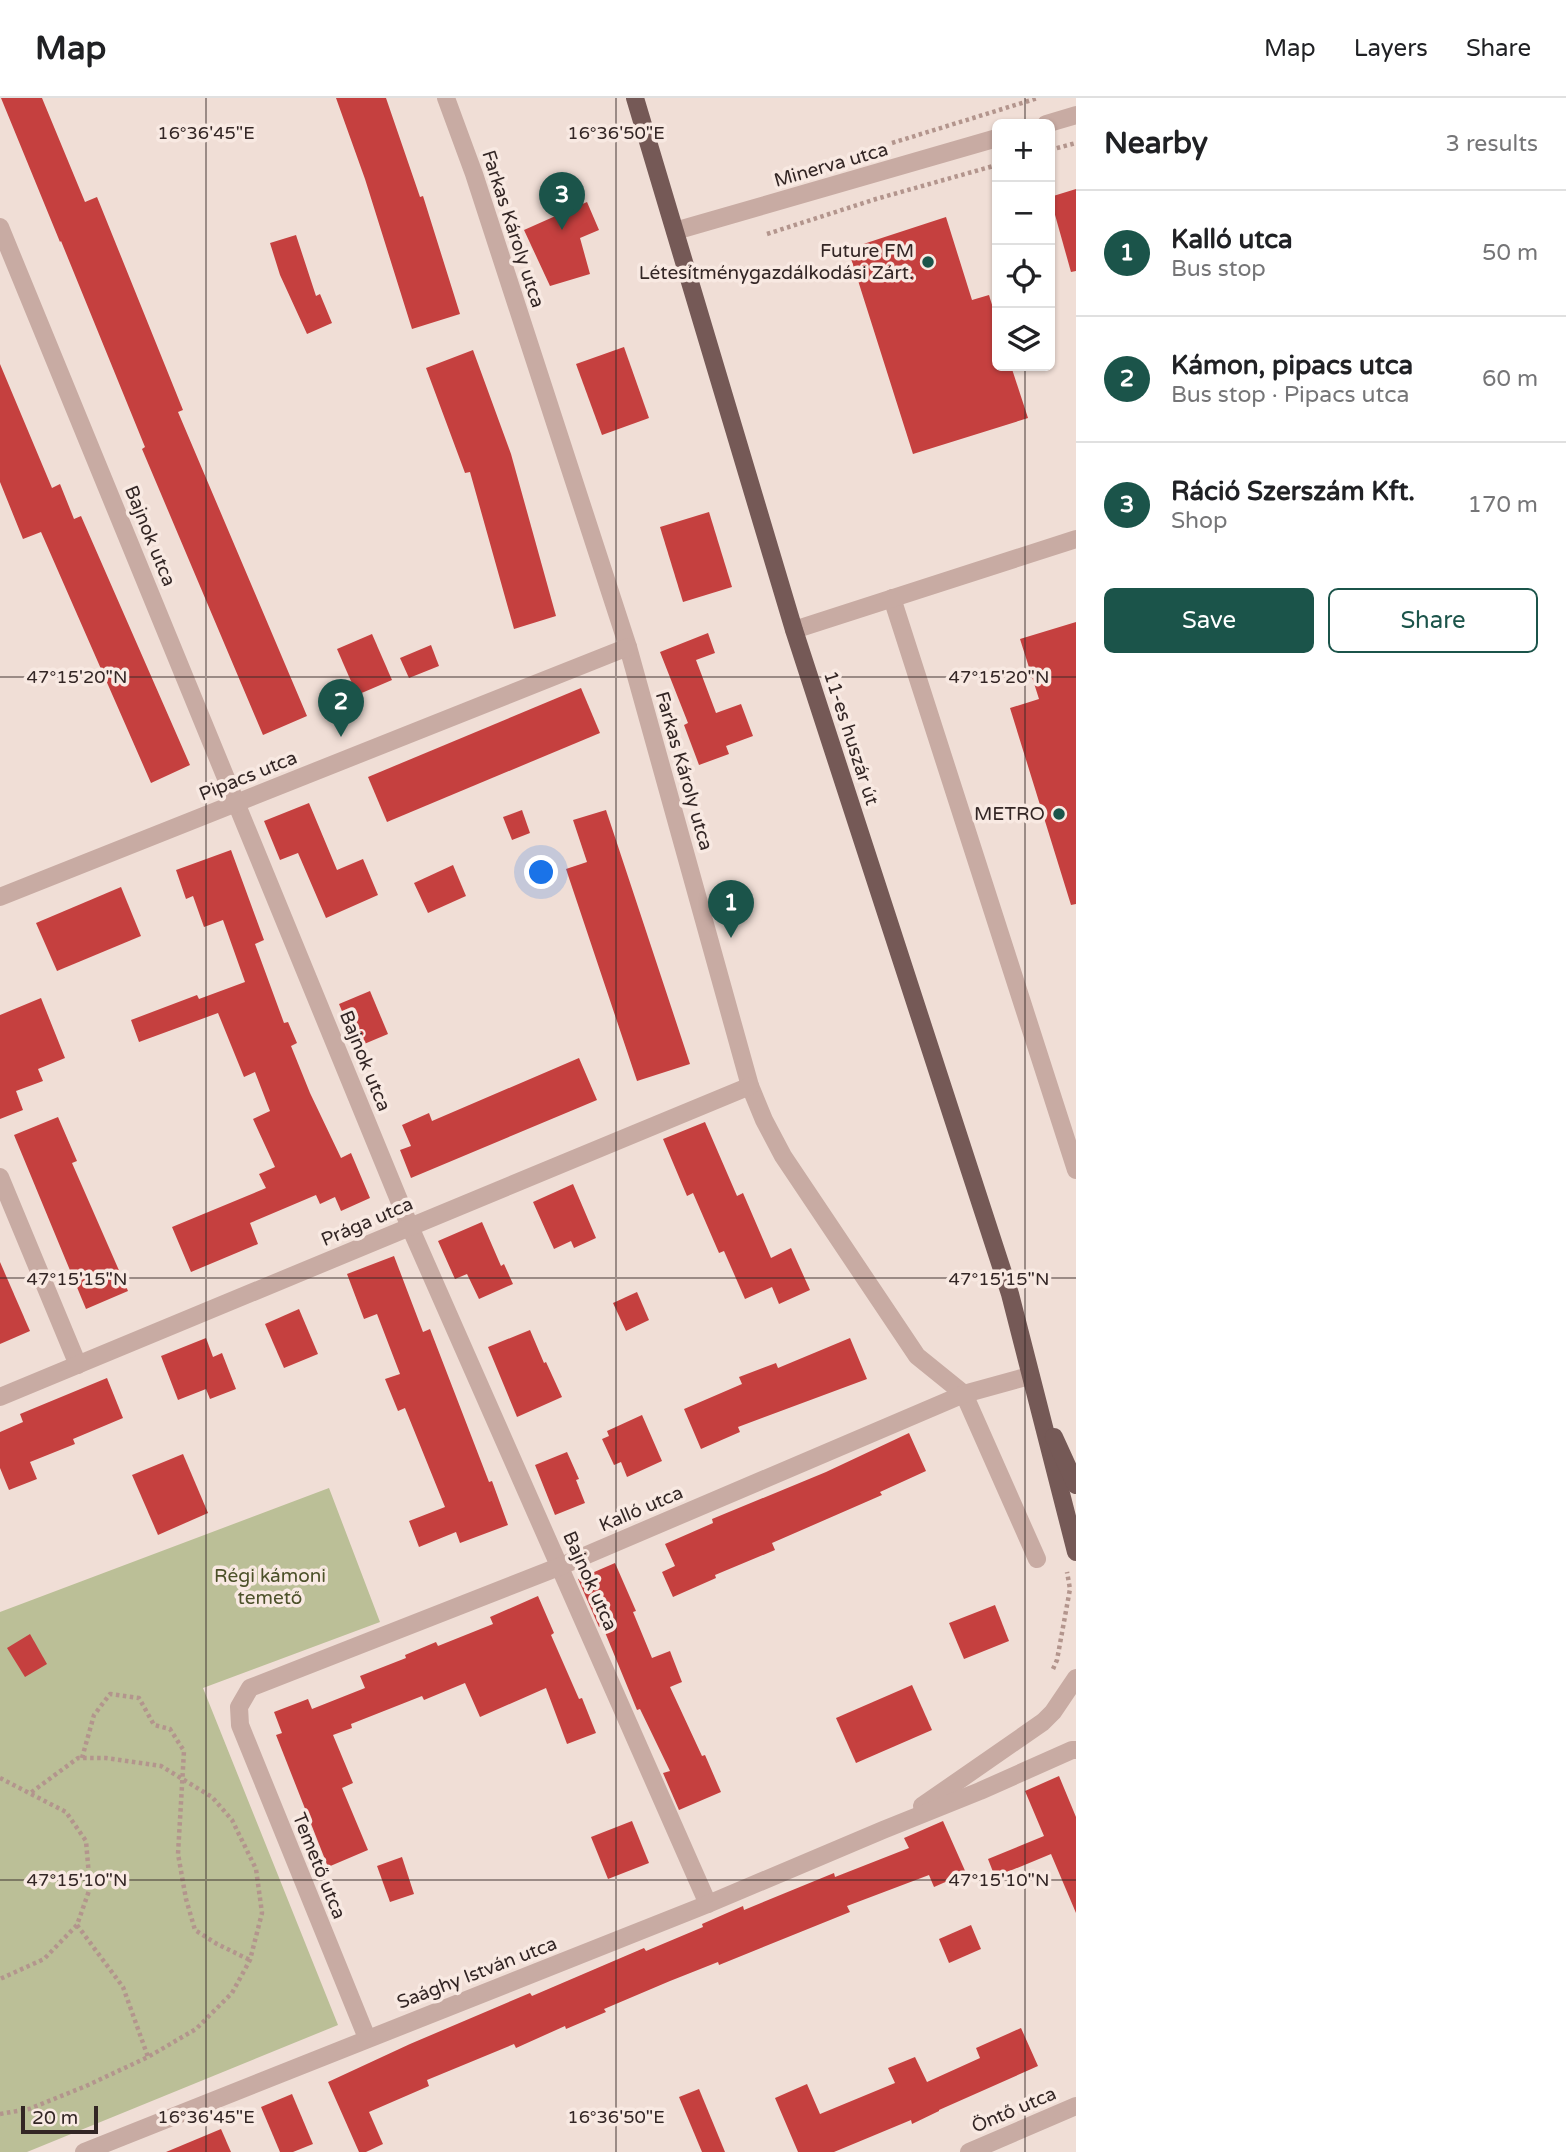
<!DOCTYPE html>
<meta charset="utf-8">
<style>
:root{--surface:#fff;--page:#f6f6f6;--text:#202124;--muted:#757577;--line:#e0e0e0;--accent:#1b544a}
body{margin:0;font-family:"Varela Round",sans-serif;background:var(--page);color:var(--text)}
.controls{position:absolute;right:21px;top:21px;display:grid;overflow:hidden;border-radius:10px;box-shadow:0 2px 5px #0004}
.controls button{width:63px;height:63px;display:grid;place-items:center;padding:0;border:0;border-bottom:2px solid var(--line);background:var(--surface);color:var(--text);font:35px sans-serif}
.scale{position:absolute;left:21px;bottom:18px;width:77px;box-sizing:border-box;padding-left:7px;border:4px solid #332625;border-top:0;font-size:19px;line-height:24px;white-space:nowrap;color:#332625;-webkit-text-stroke:5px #f8e9e2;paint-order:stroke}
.you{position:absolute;left:542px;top:775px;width:24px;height:24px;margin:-18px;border:5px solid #fff;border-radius:50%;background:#1a73e8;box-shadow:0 0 0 10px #1a73e833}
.badge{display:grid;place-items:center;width:46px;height:46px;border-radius:50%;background:var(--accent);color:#fff;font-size:23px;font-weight:700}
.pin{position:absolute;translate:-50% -58px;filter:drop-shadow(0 2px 4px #0008)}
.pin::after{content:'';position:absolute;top:37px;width:24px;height:21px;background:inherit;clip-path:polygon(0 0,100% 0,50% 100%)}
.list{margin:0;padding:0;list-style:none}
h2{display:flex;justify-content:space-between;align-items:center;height:91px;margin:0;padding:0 28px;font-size:30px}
h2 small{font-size:23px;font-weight:400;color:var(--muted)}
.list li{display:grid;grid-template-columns:46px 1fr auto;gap:21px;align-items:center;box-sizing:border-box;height:126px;padding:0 28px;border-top:2px solid var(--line)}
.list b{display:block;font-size:26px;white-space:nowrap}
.list p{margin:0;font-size:23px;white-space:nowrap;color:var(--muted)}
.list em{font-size:23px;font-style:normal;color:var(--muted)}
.actions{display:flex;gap:14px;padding:21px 28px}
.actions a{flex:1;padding:16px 0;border:2px solid var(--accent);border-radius:10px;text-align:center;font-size:24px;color:var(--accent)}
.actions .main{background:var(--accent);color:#fff}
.icon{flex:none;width:38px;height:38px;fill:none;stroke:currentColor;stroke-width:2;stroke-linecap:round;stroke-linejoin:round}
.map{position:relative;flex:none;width:1076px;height:2054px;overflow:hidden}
header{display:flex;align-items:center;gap:42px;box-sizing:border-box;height:98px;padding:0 35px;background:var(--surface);border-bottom:2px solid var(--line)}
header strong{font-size:33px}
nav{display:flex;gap:38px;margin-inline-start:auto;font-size:24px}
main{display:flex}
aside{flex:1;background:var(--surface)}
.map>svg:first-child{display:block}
.green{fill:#bbbf97}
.building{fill:#c5403f}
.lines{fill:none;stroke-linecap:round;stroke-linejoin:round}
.path{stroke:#b3958d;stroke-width:4.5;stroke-dasharray:3.5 3.5;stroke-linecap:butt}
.minor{stroke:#c8aba3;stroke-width:18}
.major{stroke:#755956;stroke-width:18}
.ticks{fill:none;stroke:#332625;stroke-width:2;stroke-opacity:0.45}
.poi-dot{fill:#1b544a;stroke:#f8e9e2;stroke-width:2.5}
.labels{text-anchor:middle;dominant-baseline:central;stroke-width:7;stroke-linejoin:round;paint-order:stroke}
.street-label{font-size:19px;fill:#332625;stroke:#f8e9e2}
.poi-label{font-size:19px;fill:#332625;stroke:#f8e9e2;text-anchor:end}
.park-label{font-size:19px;fill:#4c5129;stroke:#f8e9e2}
.ticks-label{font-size:18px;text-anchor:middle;fill:#332625;stroke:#f8e9e2;stroke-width:7;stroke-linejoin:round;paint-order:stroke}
</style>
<header>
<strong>Map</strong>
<nav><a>Map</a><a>Layers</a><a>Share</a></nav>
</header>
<main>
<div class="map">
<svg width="1076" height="2054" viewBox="0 0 1076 2054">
<rect width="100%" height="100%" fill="#f0ded6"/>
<polygon class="green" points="329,1390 380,1524 203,1590 338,1927 27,2054 0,2054 0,1514"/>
<g class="building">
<polygon points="1,0 42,0 85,104 97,99 183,312 178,314 307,618 263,637 142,351 145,349 61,143 60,144"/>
<polygon points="336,0 386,0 420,99 423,98 460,216 412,231 365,81"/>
<polygon points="1076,91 1076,173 1071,174 1050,99"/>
<polygon points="587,104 599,132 580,140 590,176 550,188 524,132"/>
<polygon points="946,119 972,202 989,197 997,223 997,268 1011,268 1028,320 913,356 848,151"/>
<polygon points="296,137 316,198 320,196 332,225 307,236 280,177 270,145"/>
<polygon points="624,249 649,320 602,337 576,266"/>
<polygon points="473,252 511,356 556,518 514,531 470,374 465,375 426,270"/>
<polygon points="0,266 52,390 60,386 74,421 81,418 190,667 151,685 41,434 23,441 0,384"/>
<polygon points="709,414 732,489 683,504 660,429"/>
<polygon points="1076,524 1076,806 1071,807 1010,610 1039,601 1020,541"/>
<polygon points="708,535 715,555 696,562 716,615 741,606 753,638 726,648 729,656 699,667 684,627 688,625 660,554"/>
<polygon points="372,536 392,582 357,597 337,551"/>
<polygon points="431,547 439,568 409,580 400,560"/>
<polygon points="581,590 600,635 387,724 368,679"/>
<polygon points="309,705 337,772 363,761 378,797 326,820 298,755 280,762 264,723"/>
<polygon points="522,712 530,735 512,742 503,719"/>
<polygon points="606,712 690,966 637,983 566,771 587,764 573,722"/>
<polygon points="231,752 264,842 255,846 284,925 288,924 297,945 291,948 310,995 341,1060 351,1055 370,1100 341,1113 335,1099 320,1106 316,1097 250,1125 258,1146 191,1174 172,1129 266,1090 259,1076 275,1069 253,1021 270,1013 255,974 244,979 218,915 139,944 131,922 197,897 199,901 245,884 223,822 204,829 193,798 186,801 176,772"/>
<polygon points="453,767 466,798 428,815 414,785"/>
<polygon points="121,789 141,838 57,873 36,825"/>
<polygon points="370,893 388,936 357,949 339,906"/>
<polygon points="41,900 65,960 38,971 43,983 16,993 23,1012 0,1021 0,917"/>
<polygon points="579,960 597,1002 411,1080 400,1052 411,1048 402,1027 429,1015 432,1023"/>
<polygon points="58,1019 77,1063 72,1065 128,1193 86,1211 14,1037"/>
<polygon points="705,1024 737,1098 743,1095 771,1160 791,1150 810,1192 779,1206 772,1189 745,1201 724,1153 719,1155 693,1095 687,1098 663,1041"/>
<polygon points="573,1086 596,1140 574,1150 571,1143 554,1151 533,1104"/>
<polygon points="482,1124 501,1168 504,1166 513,1186 479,1201 467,1176 455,1181 438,1143"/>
<polygon points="394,1158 423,1234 430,1231 489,1384 492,1383 508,1427 460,1445 456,1434 419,1449 409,1423 445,1409 405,1310 398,1313 385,1281 400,1276 377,1216 364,1221 347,1176"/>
<polygon points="0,1164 30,1233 0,1246"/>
<polygon points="637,1194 649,1222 626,1233 613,1205"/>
<polygon points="299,1211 318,1256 284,1270 265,1226"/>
<polygon points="530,1232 544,1265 546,1264 562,1299 517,1319 488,1249"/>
<polygon points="206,1240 213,1259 222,1255 236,1291 210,1301 206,1291 178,1302 161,1258"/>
<polygon points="850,1240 867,1281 738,1329 740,1334 701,1351 684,1311 742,1286 739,1279 776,1265 778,1270"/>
<polygon points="107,1280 123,1320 73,1341 75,1346 30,1364 37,1381 9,1392 0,1370 0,1334 23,1324 20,1316"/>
<polygon points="642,1317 662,1363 627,1379 621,1364 614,1367 602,1341 609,1338 607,1333"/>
<polygon points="909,1335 926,1373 880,1394 882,1397 772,1445 775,1452 715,1477 716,1480 673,1499 662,1474 675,1468 665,1446 713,1425 712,1421 826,1374"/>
<polygon points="567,1354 579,1381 576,1382 585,1405 555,1417 535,1367"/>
<polygon points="183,1356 208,1415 158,1437 132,1377"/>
<polygon points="615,1465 636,1513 633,1514 652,1560 670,1553 682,1584 670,1589 702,1658 705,1657 721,1694 679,1712 663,1675 670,1673 640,1611 637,1612 602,1527 599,1529 578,1481"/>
<polygon points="538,1498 554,1535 551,1537 579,1601 582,1600 596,1635 567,1646 546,1590 480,1619 465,1585 424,1602 422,1598 351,1626 352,1630 333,1637 353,1685 342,1690 368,1752 328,1769 276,1637 282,1635 274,1614 308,1601 312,1611 365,1590 360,1578 406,1560 405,1557 436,1544 438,1548 493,1526 490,1519"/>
<polygon points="995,1507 1009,1543 964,1561 949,1525"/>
<polygon points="30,1536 47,1566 25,1579 7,1550"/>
<polygon points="912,1587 932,1632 856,1665 836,1620"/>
<polygon points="1059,1678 1076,1719 1076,1815 1051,1756 995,1779 988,1761 1044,1738 1025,1693"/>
<polygon points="632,1723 649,1765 608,1781 591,1739"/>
<polygon points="943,1723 966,1775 934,1789 929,1777 847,1808 850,1814 719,1867 718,1864 670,1883 604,1911 606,1914 566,1931 565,1928 516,1950 514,1946 427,1982 429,1988 369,2014 383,2046 366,2054 359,2054 328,1984 410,1946 530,1895 532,1898 644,1850 646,1853 703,1829 702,1826 743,1808 744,1812 834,1775 835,1779 909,1750 904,1740"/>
<polygon points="402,1759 414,1796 390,1804 377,1768"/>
<polygon points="971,1827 981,1851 949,1865 939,1841"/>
<polygon points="1021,1930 1038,1968 939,2012 939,2013 912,2026 911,2022 834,2054 798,2054 775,2000 807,1986 820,2016 895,1985 888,1970 915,1959 927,1984 980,1960 976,1950"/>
<polygon points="699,1991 725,2054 702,2054 679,1999"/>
<polygon points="292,1996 313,2046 293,2054 280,2054 261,2009"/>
<polygon points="221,2031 231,2054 166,2054"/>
</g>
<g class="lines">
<g class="path">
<polyline points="892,45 1038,0"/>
<polyline points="1050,52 1076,45"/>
<polyline points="767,136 876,101 997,67"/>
<polyline points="1053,1571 1057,1562 1070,1491 1067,1474"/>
<polyline points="82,1660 94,1617 110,1596 139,1600 154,1627 170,1631 184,1653 178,1756 186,1801 195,1832 217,1846 250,1862"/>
<polyline points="0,1680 66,1714 86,1743 90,1790 77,1827 44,1861 0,1881"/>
<polyline points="77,1827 123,1889 148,1959"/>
<polyline points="0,2016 29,2011 86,1988 148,1959 196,1931 232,1895 250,1862 262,1815 256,1771 232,1722 212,1699 161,1668 106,1660 78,1660 29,1696"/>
</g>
<g class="minor">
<polyline points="446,0 474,76 628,549 750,988 764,1022 783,1058 917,1258 964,1296 1037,1461"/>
<polyline points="1046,26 1076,17"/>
<polyline points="0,129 410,1129 708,1806"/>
<polyline points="675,133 997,40"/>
<polyline points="892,500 1076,1072"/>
<polyline points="794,532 1076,441"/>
<polyline points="0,799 628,549"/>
<polyline points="0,1079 78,1267"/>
<polyline points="0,1299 750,988"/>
<polyline points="922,1708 1043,1624 1053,1614 1076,1580"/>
<polyline points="367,1940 240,1627 239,1609 250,1590 561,1468 964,1296 1029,1278"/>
<polyline points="84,2054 708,1806 883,1732 980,1693 1072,1652 1076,1652"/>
<polyline points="969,2054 1076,2008"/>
</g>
<g class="major">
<polyline points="635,0 794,532 1010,1196 1076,1454"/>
<polyline points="1054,1339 1076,1387"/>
</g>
</g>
<path class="ticks" d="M 206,0 L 206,2054M 616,0 L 616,2054M 1025,0 L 1025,26M 1025,268 L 1025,2054M 0,579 L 1076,579M 0,1180 L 1076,1180M 0,1782 L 1076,1782"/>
<g class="poi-dot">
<circle cx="928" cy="164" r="7"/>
<circle cx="1059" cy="716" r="7"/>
</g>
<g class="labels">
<g class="street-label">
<text transform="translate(831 67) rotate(-16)">Minerva utca</text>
<text transform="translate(513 131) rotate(72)">Farkas Károly utca</text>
<text transform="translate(150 438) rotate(68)">Bajnok utca</text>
<text transform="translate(851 640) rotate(72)">11-es huszár út</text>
<text transform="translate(684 673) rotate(74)">Farkas Károly utca</text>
<text transform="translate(248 678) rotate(-22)">Pipacs utca</text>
<text transform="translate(365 963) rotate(68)">Bajnok utca</text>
<text transform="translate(367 1124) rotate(-23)">Prága utca</text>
<text transform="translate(641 1411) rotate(-23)">Kalló utca</text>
<text transform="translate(590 1483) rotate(66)">Bajnok utca</text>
<text transform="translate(319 1768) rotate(68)">Temető utca</text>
<text transform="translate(477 1875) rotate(-21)">Saághy István utca</text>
<text transform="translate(1014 2012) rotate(-23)">Öntő utca</text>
</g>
<g class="poi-label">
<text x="914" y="153">Future FM<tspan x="914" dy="22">Létesítménygazdálkodási Zárt.</tspan></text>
<text x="1045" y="716">METRO</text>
</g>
<g class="park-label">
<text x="270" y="1478">Régi kámoni<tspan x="270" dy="22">temető</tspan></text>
</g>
</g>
<g class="ticks-label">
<text x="206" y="41">16°36'45"E</text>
<text x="616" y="41">16°36'50"E</text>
<text x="77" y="585">47°15'20"N</text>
<text x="999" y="585">47°15'20"N</text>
<text x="77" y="1187">47°15'15"N</text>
<text x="999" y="1187">47°15'15"N</text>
<text x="77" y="1788">47°15'10"N</text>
<text x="999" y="1788">47°15'10"N</text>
<text x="206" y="2025">16°36'45"E</text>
<text x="616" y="2025">16°36'50"E</text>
</g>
</svg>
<div class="controls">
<button>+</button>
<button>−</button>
<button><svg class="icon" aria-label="locate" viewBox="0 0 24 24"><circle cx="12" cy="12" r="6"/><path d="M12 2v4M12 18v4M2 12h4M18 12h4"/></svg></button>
<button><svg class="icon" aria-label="layers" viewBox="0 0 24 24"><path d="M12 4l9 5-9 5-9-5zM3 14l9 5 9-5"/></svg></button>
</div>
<div class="scale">20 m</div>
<div class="you"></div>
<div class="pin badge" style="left:731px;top:840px">1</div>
<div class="pin badge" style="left:341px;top:639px">2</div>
<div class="pin badge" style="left:562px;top:132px">3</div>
</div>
<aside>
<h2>Nearby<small>3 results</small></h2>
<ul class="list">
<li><span class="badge">1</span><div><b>Kalló utca</b><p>Bus stop</p></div><em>50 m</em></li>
<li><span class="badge">2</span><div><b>Kámon, pipacs utca</b><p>Bus stop · Pipacs utca</p></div><em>60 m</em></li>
<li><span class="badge">3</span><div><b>Ráció Szerszám Kft.</b><p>Shop</p></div><em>170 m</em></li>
</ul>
<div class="actions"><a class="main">Save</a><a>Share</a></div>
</aside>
</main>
